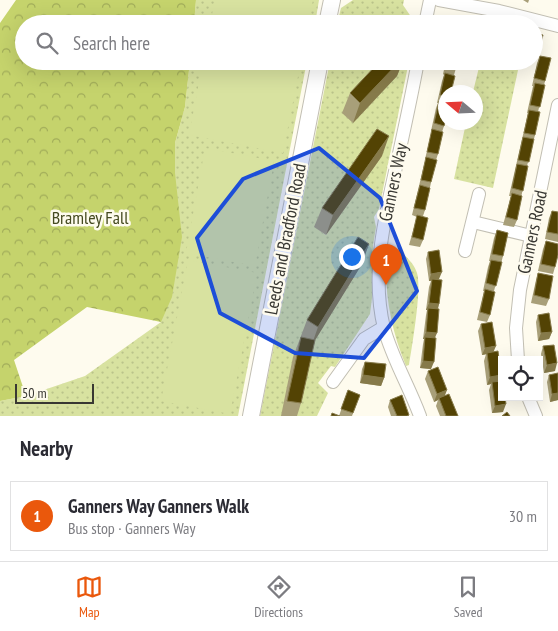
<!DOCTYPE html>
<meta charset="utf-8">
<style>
:root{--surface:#fff;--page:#f2f2f3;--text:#2b2b33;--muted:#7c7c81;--line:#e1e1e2;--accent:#ea580c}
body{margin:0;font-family:"PT Sans Narrow",sans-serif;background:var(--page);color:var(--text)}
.controls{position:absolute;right:15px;bottom:15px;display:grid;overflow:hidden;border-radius:0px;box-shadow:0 5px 20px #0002}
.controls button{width:45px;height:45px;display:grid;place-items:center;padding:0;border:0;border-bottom:1px solid var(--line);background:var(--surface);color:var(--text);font:25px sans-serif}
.compass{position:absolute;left:438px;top:85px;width:45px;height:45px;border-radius:50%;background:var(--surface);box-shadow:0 5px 20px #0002;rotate:289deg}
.scale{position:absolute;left:15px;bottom:12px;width:79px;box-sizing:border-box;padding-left:5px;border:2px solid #393833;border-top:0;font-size:14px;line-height:18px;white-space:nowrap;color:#393833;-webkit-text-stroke:4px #fefbee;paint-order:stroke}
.you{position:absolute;left:351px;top:256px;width:18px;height:18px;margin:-12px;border:4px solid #fff;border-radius:50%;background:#1a73e8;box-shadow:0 0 0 8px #1a73e833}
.badge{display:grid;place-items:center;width:32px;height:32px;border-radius:50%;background:var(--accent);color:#fff;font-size:16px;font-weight:700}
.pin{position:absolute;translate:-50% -41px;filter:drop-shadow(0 1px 2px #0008)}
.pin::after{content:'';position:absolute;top:26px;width:18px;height:15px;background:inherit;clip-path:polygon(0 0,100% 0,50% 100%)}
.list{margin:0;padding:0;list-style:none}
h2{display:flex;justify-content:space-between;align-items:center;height:65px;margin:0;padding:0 20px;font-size:21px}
h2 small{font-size:16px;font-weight:400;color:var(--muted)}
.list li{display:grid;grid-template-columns:32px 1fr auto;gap:15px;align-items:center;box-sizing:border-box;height:70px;margin:0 10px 10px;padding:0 10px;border:1px solid var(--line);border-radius:0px}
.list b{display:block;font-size:19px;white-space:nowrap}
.list p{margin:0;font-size:16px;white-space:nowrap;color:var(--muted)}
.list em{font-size:16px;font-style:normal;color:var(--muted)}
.icon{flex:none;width:28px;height:28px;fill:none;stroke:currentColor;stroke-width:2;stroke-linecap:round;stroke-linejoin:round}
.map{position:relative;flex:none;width:558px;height:416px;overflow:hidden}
.search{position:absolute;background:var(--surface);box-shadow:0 5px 20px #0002;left:15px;right:15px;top:15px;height:55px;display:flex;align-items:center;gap:12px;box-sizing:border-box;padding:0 18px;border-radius:28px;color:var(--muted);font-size:19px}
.sheet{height:145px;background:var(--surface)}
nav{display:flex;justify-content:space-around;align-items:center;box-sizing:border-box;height:70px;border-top:1px solid var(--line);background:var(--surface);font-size:14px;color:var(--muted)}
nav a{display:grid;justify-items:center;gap:2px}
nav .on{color:var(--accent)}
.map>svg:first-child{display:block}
.grass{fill:url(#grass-dots);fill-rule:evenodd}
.forest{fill:url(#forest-crowns)}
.pitch{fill:#d8e2a0}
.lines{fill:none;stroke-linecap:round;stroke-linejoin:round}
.minor-casing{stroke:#c2bfb3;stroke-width:14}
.major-casing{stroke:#c2bfb3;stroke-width:18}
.minor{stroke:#fff;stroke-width:12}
.major{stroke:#fff;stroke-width:16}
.wall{fill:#a89f79}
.shaded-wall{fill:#867a4a}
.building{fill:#534304;stroke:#867a4a}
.marked{fill:#1d4ed8;fill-opacity:0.2;stroke:#1d4ed8;stroke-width:4;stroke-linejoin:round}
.labels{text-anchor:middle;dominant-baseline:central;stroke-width:5;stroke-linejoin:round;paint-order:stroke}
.street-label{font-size:18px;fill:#393833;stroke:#fefbee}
.park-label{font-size:18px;fill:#454a20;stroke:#fefbee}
</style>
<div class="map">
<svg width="558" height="416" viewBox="0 0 558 416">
<defs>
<pattern id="grass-dots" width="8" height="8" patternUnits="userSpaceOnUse" patternTransform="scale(1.25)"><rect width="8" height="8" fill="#d8e2a0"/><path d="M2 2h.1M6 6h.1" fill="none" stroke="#bac38a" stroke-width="1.8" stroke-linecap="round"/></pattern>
<pattern id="forest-crowns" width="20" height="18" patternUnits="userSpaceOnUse" patternTransform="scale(1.25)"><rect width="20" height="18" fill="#c5d36c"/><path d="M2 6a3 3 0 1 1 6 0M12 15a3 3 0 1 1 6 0" fill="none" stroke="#a1ac59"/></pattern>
</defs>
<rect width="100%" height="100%" fill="#fefbee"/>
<g class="grass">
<polygon points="196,0 319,0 315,24 194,24"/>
<polygon points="353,0 404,0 403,5 416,24 337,24 341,8"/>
<polygon points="190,61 307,61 238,416 0,416 0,401 26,396 85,376 161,322 175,173 175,143 185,107"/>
<path d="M 330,61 L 409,61 L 379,209 L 374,217 L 376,227 L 373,246 L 372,298 L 370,314 L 335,367 L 331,366 L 318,383 L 328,393 L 317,416 L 260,416 ZM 381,156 L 326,235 L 315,227 Z"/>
<polygon points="480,63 518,70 493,188 454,179 466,123 476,122 476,92 473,92"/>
<path d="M 387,245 C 398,247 414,262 417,273 C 422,289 412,346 409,365 L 406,366 C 390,327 383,288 387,245 Z"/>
</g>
<polygon class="forest" points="16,0 196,0 194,24 24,24 24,61 190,61 185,107 175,143 175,173 182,237 172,297 161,322 87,307 14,360 26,396 0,401 0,23"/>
<g class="pitch">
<polygon points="215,0 313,0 308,24 210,24"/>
<polygon points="203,61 301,61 283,153 189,135"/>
<polygon points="205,148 274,161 255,266 186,253"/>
<polygon points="188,260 257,273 230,414 161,401"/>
</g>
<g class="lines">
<defs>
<g id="minor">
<polyline points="439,0 499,11 558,26"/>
<polyline points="425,24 430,0"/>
<path d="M 418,61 C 412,94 405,126 398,158 C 386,213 370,271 384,328 C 392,358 409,386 420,416"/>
<polyline points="473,222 531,236"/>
<polyline points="465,251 479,194"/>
<polyline points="518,360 516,328 520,290 558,105"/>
<polyline points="333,382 364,339 384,327"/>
<polyline points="528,397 536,416"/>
</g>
<g id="major">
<polyline points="327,24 332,0"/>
<polyline points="251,416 320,61"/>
</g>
</defs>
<use href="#minor" class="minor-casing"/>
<use href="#major" class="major-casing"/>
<use href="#minor" class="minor"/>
<use href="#major" class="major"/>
</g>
<g class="wall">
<polygon points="523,0 529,0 528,3"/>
<polygon points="534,33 540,47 538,54 534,53"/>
<polygon points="540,56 545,81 538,112 535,135 527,166 517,220 514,227 503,225 511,196 509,196 528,113 527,113 533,86 532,86 537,63"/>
<polygon points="380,61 403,61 397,76 353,123 342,113 350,93"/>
<polygon points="446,61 458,61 454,75 446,92 446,120 442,132 438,154 436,160 425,210 423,216 423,240 420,247 409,245 417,217 412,215 424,165 426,159 425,159 432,131 431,131 436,108 438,103 437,103 442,81 444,75 443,74"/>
<polygon points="382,156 326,235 314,227 322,208"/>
<polygon points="552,211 558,212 558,242 545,239 549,218"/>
<polygon points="497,230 503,256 494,291 490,315 487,322 477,320 484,291 483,291 488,267 490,261 489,261 494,238"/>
<polygon points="546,241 555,267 553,274 538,271 543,249"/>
<polygon points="428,252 439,279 437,280 439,304 438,309 431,369 420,368 423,344 424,339 423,339 426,315 427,310 426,310 429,287 431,281 429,281 426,259"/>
<polygon points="362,264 314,341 301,403 297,416 281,416 293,357 307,320"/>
<polygon points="538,273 549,299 546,306 531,303 536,280"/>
<polygon points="538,315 552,332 549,339 538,341 536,322"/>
<polygon points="481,324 493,352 499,381 503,412 492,413 489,390 491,384 487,385 484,361 486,354 482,355 478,331"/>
<polygon points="543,346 555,371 544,373 541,354"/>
<polygon points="365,362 384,378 381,386 360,383 362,369"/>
<polygon points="428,371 445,396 458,416 440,416 436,406 438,400 434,402 425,379"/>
<polygon points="558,373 558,400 550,402 547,382 549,375"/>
<polygon points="348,390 360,395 352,416 331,416 339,416"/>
<polygon points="390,400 409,416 391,416 388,407"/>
</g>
<g class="shaded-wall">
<polygon points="400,61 403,61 397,76 353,123 360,103"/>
<polygon points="389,136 382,156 326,235 333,215"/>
<polygon points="369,244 362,264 311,347 318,327"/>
<polygon points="442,272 439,279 429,281 431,274"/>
<polygon points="429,303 439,304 437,311 428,308 427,310 426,310"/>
<polygon points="426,332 437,333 434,340 425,337 424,339 423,339"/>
<polygon points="552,332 549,339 538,341 541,333"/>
<polygon points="496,346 493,353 482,355 485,348"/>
<polygon points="423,361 434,362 431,369 420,368"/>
<polygon points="557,363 555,371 544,373 547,365"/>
<polygon points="363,375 384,378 381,386 360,383"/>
<polygon points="501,375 499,383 492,382 491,384 487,385 490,377"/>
<polygon points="447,390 444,398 439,398 438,400 434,402 437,394"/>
<polygon points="558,393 558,400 550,402 552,394"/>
<polygon points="506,404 503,412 492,413 495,406"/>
</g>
<g class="building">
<polygon points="458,16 468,19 467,24 456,24"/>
<polygon points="534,33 543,35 540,47 534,45"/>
<polygon points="540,56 551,58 545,81 534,78"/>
<polygon points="380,61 400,61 360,103 350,93"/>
<polygon points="447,61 458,61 456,69 446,67"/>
<polygon points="445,73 455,76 451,92 446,92 446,96 440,95"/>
<polygon points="535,83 545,85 540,107 530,105"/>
<polygon points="439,101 446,102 446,120 444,126 434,123"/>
<polygon points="529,110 540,112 535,135 524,133"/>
<polygon points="377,129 389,136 333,215 322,208"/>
<polygon points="432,129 443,132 438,154 427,152"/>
<polygon points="523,137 534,139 529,162 518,160"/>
<polygon points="426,157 437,160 431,182 421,180"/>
<polygon points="517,164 528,166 523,191 512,188"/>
<polygon points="420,185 430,188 425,210 414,208"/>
<polygon points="512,193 522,196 517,220 506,217"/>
<polygon points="552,211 558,212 558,234 547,232"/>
<polygon points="417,215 428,218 423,240 412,237"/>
<polygon points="497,230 508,233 503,256 492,254"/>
<polygon points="358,237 369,244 318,327 307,320"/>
<polygon points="546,241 558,244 558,255 555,267 541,264"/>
<polygon points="439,250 442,272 431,274 428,252"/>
<polygon points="491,260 502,262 496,286 486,283"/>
<polygon points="538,273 553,276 549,299 534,295"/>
<polygon points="432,279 442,280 439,304 429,303"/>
<polygon points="485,289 495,292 490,315 480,312"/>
<polygon points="428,308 439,309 437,333 426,332"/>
<polygon points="549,313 552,332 541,333 538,315"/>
<polygon points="492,322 496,346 485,348 481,324"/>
<polygon points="301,337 315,340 301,403 287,401"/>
<polygon points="425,337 436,338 434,362 423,361"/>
<polygon points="554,345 557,363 547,365 543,346"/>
<polygon points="498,351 501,375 490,377 487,353"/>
<polygon points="365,362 386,364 384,378 363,375"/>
<polygon points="438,367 447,390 437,394 428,371"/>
<polygon points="558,373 558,393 552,394 549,375"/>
<polygon points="502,381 502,397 505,397 506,404 495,406 492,382"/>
<polygon points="348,390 360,395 353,413 341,409"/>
<polygon points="449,394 458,416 446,416 439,398"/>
<polygon points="402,395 409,415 407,416 397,416 390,400"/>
<polygon points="507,412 510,416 502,416"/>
<polygon points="332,413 340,416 331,416"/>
</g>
<path class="marked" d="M 319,148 L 380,198 L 417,291 L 364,358 L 295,353 L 220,313 L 197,238 L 243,179 Z"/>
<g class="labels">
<g class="street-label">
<text transform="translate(393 182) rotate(-78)">Ganners Way</text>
<text transform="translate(532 232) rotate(-78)">Ganners Road</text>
<text transform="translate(285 239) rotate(-79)">Leeds and Bradford Road</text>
</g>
<g class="park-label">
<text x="90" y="217">Bramley Fall</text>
</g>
</g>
</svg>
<div class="controls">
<button><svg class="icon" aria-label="locate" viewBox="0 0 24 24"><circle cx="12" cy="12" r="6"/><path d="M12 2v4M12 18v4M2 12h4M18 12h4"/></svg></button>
</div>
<svg class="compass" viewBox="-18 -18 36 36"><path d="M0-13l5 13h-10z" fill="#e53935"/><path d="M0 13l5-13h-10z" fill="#7c7c81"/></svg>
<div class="scale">50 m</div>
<div class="you"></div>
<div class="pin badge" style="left:386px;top:285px">1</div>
<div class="search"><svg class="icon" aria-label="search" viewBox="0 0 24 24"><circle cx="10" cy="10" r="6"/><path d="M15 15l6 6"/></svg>Search here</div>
</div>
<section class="sheet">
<h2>Nearby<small></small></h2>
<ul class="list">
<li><span class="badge">1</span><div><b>Ganners Way Ganners Walk</b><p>Bus stop · Ganners Way</p></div><em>30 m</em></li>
</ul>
</section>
<nav>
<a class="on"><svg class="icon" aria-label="map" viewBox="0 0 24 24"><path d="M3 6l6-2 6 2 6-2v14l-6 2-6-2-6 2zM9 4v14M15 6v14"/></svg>Map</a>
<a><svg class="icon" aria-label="directions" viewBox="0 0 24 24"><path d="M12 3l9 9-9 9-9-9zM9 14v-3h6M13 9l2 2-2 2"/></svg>Directions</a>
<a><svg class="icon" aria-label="saved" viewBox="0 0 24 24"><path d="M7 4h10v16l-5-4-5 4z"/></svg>Saved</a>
</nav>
